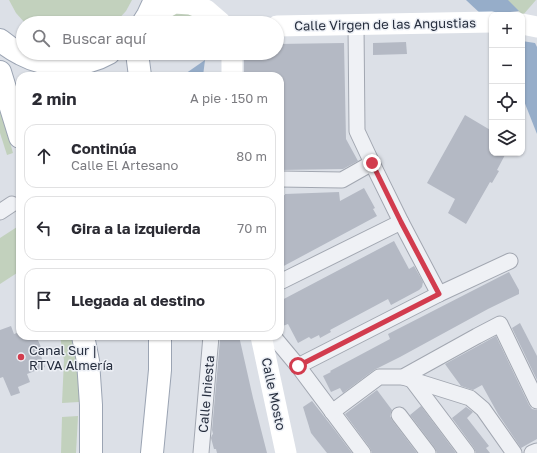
<!DOCTYPE html>
<html lang="es">
<meta charset="utf-8">
<style>
:root{--surface:#fff;--page:#f7f7f7;--text:#2b2b33;--muted:#7c7c81;--line:#e1e1e2}
body{margin:0;font-family:"Golos Text",sans-serif;background:var(--page);color:var(--text)}
.controls{position:absolute;right:12px;top:12px;display:grid;overflow:hidden;border-radius:8px;box-shadow:0 1px 3px #0004}
.controls button{width:36px;height:36px;display:grid;place-items:center;padding:0;border:0;border-bottom:1px solid var(--line);background:var(--surface);color:var(--text);font:20px sans-serif}
.stop{position:absolute;width:12px;height:12px;margin:-9px;border:3px solid #d23c4e;border-radius:50%;background:#fff}
.stop.end{background:#d23c4e;border-color:#fff;box-shadow:0 1px 4px #0008}
.list{margin:0;padding:0;list-style:none}
h2{display:flex;justify-content:space-between;align-items:center;height:52px;margin:0;padding:0 16px;font-size:17px}
h2 small{font-size:13px;font-weight:400;color:var(--muted)}
.list li{display:grid;grid-template-columns:26px 1fr auto;gap:12px;align-items:center;box-sizing:border-box;height:64px;margin:0 8px 8px;padding:0 8px;border:1px solid var(--line);border-radius:12px}
.list b{display:block;font-size:15px;white-space:nowrap}
.list p{margin:0;font-size:13px;white-space:nowrap;color:var(--muted)}
.list em{font-size:13px;font-style:normal;color:var(--muted)}
.icon{flex:none;width:22px;height:22px;fill:none;stroke:currentColor;stroke-width:2;stroke-linecap:round;stroke-linejoin:round}
.map{position:relative;flex:none;width:537px;height:453px;overflow:hidden}
.search{position:absolute;background:var(--surface);box-shadow:0 1px 3px #0004;left:16px;top:16px;width:268px;height:44px;display:flex;align-items:center;gap:10px;box-sizing:border-box;padding:0 14px;border-radius:22px;color:var(--muted);font-size:15px}
.panel{position:absolute;background:var(--surface);box-shadow:0 1px 3px #0004;left:16px;top:72px;width:268px;height:268px;border-radius:12px}
.map>svg:first-child{display:block}
.green{fill:#c2d1bd}
.water{fill:#96adc9}
.building{fill:#b4b9c4}
.lines{fill:none;stroke-linecap:round;stroke-linejoin:round}
.street-casing{stroke:#a2a7b1;stroke-width:17}
.primary-casing{stroke:#9ba4b3;stroke-width:24}
.street{stroke:#eff1f5;stroke-width:15}
.secondary{stroke:#fff;stroke-width:21}
.primary{stroke:#fff;stroke-width:22}
.route{stroke:#d23c4e;stroke-width:5}
.poi-dot{fill:#d23c4e;stroke:#eceff5;stroke-width:1.5}
.labels{text-anchor:middle;dominant-baseline:central;stroke-width:3;stroke-linejoin:round;paint-order:stroke}
.street-label{font-size:13px;fill:#262e3e;stroke:#eceff5}
.poi-label{font-size:13px;fill:#262e3e;stroke:#eceff5;text-anchor:start}
</style>
<div class="map">
<svg width="537" height="453" viewBox="0 0 537 453">
<rect width="100%" height="100%" fill="#dce0e7"/>
<g class="green">
<polygon points="9,0 132,0 126,11 115,23 25,23 16,13"/>
<polygon points="506,0 536,0 523,15"/>
<polygon points="179,10 210,23 197,23 194,21 191,23 158,23"/>
<polygon points="0,107 13,153 7,155 0,133"/>
<polygon points="17,227 20,238 20,271 0,284 0,238"/>
<polygon points="60,336 70,336 79,350 79,402 62,403 64,360"/>
<polygon points="78,416 76,453 61,453 62,417"/>
</g>
<g class="water">
<polygon points="466,0 508,0 519,11 482,15"/>
<polygon points="522,41 535,43 537,47 537,134 522,96"/>
<polygon points="205,60 203,76 182,76"/>
</g>
<g class="building">
<polygon points="406,42 407,54 373,55 373,43"/>
<polygon points="344,43 346,139 358,161 343,169 280,170 280,76 244,76 244,53 277,53 277,44"/>
<polygon points="465,115 492,131 492,153 506,153 497,170 499,171 492,183 490,182 466,224 448,213 455,199 427,183"/>
<polygon points="364,188 375,208 373,209 377,216 280,268 280,196 285,195 285,194 339,192 340,201"/>
<polygon points="394,241 409,269 414,266 423,282 422,287 419,290 391,305 388,299 330,330 331,332 320,338 319,335 311,339 309,337 298,343 288,324 280,327 280,301"/>
<polygon points="509,272 519,290 519,294 488,309 400,357 374,370 343,393 340,388 331,392 323,376 331,372 330,371 390,339 388,334"/>
<polygon points="520,323 537,356 537,380 512,328"/>
<polygon points="11,326 14,334 20,332 20,336 36,336 41,347 38,348 45,367 27,374 30,382 18,387 20,393 11,396 3,377 0,378 0,330"/>
<polygon points="239,336 253,398 267,453 217,453 216,449 214,449 211,438 212,435 213,434 212,430 220,340"/>
<polygon points="496,336 529,405 532,409 537,410 537,439 521,448 498,414 482,385 473,390 461,386 450,371 445,364"/>
<polygon points="377,390 392,410 391,412 390,416 392,420 417,453 372,453 370,448 345,414"/>
<polygon points="312,401 337,433 352,453 327,453 311,433 303,407"/>
<polygon points="421,406 456,453 437,453 435,448 410,415"/>
<polygon points="466,407 473,412 467,418 489,446 486,448 490,453 476,453 474,448 452,418"/>
</g>
<g class="lines">
<defs>
<g id="street">
<polyline points="356,25 357,131 372,163 401,222 439,294"/>
<polyline points="280,179 342,180 372,163"/>
<polyline points="0,212 12,204"/>
<polyline points="280,282 401,222"/>
<polyline points="273,336 298,366 363,453"/>
<polyline points="298,366 439,294 510,261"/>
<polyline points="403,377 470,398 483,409 514,453"/>
<polyline points="412,380 467,453"/>
<polyline points="332,412 379,377 403,377 477,336 500,324 537,401"/>
<polyline points="399,415 428,453"/>
<polyline points="201,453 211,336"/>
<polyline points="532,453 537,451"/>
</g>
<g id="primary">
<polyline points="143,23 148,15 155,0"/>
<path d="M 0,40 C 7,46 13,50 21,54 C 47,68 83,68 109,53"/>
<polyline points="137,53 140,76"/>
<polyline points="0,72 20,137"/>
<polyline points="83,336 88,361 91,405 91,453"/>
<polyline points="152,453 160,370 160,336"/>
</g>
</defs>
<use href="#street" class="street-casing"/>
<use href="#primary" class="primary-casing"/>
<use href="#street" class="street"/>
<g class="secondary">
<polyline points="147,18 174,3 190,4 206,10 221,23"/>
<polyline points="522,24 537,27"/>
<polyline points="277,26 492,22"/>
<polyline points="232,53 232,76"/>
<polyline points="261,336 286,453"/>
</g>
<use href="#primary" class="primary"/>
</g>
<g class="lines">
<polyline class="route" points="298,366 439,294 401,222 372,163"/>
</g>
<circle class="poi-dot" cx="21" cy="357" r="4"/>
<g class="labels">
<g class="street-label">
<text transform="translate(385 24) rotate(-1)">Calle Virgen de las Angustias</text>
<text transform="translate(206 394) rotate(-85)">Calle Iniesta</text>
<text transform="translate(274 394) rotate(78)">Calle Mosto</text>
</g>
<g class="poi-label">
<text x="29" y="350">Canal Sur |<tspan x="29" dy="15">RTVA Almería</tspan></text>
</g>
</g>
</svg>
<div class="controls">
<button>+</button>
<button>−</button>
<button><svg class="icon" aria-label="locate" viewBox="0 0 24 24"><circle cx="12" cy="12" r="6"/><path d="M12 2v4M12 18v4M2 12h4M18 12h4"/></svg></button>
<button><svg class="icon" aria-label="layers" viewBox="0 0 24 24"><path d="M12 4l9 5-9 5-9-5zM3 14l9 5 9-5"/></svg></button>
</div>
<div class="stop" style="left:298px;top:366px"></div>
<div class="stop end" style="left:372px;top:163px"></div>
<div class="search"><svg class="icon" aria-label="search" viewBox="0 0 24 24"><circle cx="10" cy="10" r="6"/><path d="M15 15l6 6"/></svg>Buscar aquí</div>
<section class="panel">
<h2>2 min<small>A pie · 150 m</small></h2>
<ul class="list">
<li><svg class="icon" aria-label="ahead" viewBox="0 0 24 24"><path d="M12 20V5M6 11l6-6 6 6"/></svg><div><b>Continúa</b><p>Calle El Artesano</p></div><em>80 m</em></li>
<li><svg class="icon" aria-label="left" viewBox="0 0 24 24"><path d="M17 20v-9H6M10 6l-5 5 5 5"/></svg><div><b>Gira a la izquierda</b></div><em>70 m</em></li>
<li><svg class="icon" aria-label="arrive" viewBox="0 0 24 24"><path d="M6 21V4h12l-3 4 3 4H6"/></svg><div><b>Llegada al destino</b></div></li>
</ul>
</section>
</div>
